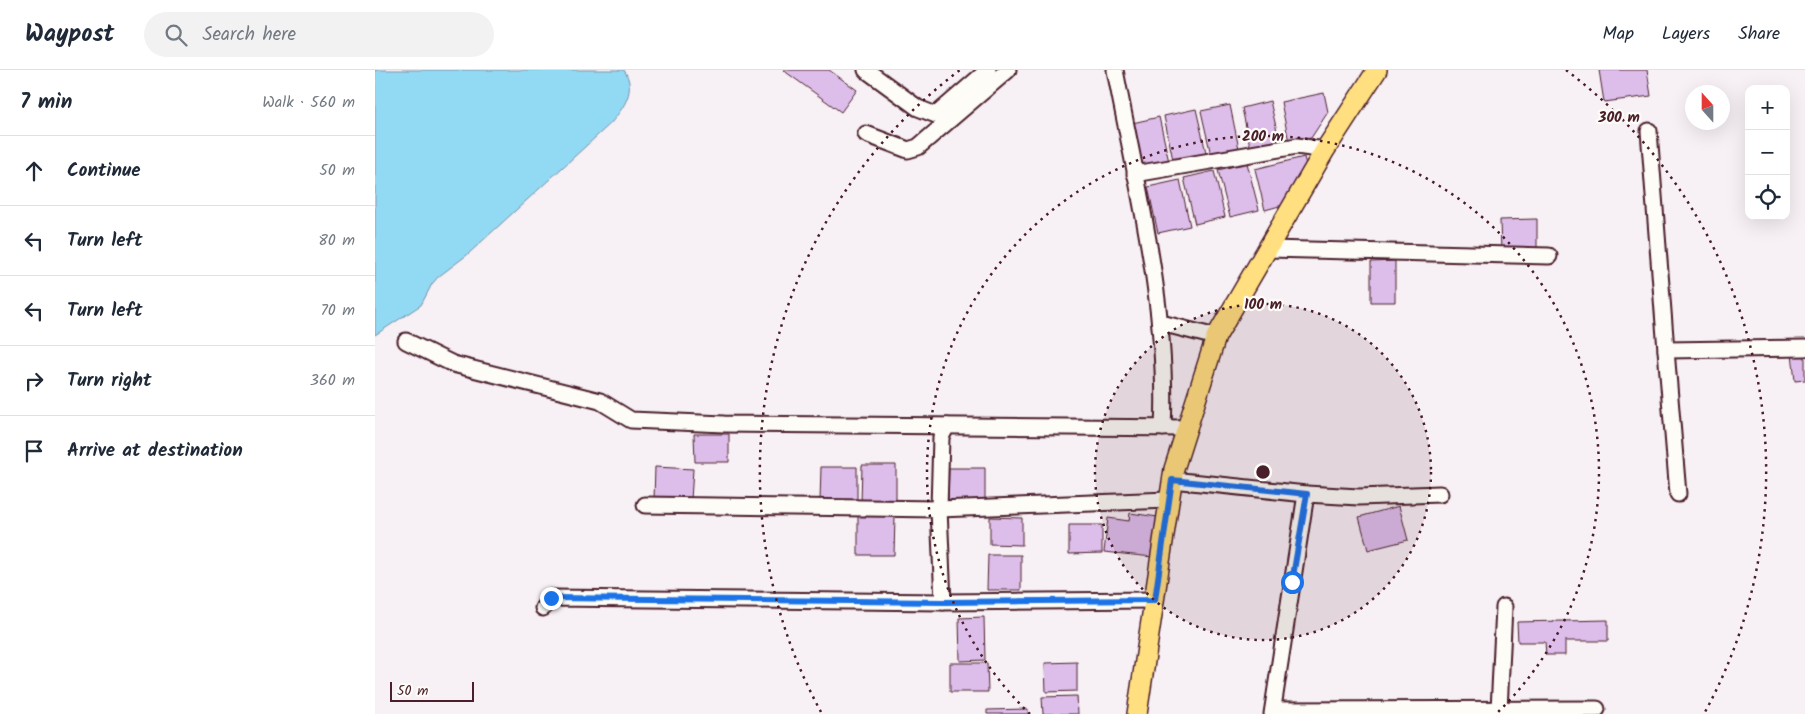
<!DOCTYPE html>
<meta charset="utf-8">
<style>
:root{--surface:#fff;--page:#f2f2f3;--text:#1f2937;--muted:#747a83;--line:#e0e1e3}
body{margin:0;font-family:Kalam,sans-serif;background:var(--page);color:var(--text)}
.controls{position:absolute;right:15px;top:15px;display:grid;overflow:hidden;border-radius:10px;box-shadow:0 5px 20px #0002}
.controls button{width:45px;height:45px;display:grid;place-items:center;padding:0;border:0;border-bottom:1px solid var(--line);background:var(--surface);color:var(--text);font:25px sans-serif}
.compass{position:absolute;left:1310px;top:15px;width:45px;height:45px;border-radius:50%;background:var(--surface);box-shadow:0 5px 20px #0002;rotate:339deg}
.scale{position:absolute;left:15px;bottom:12px;width:84px;box-sizing:border-box;padding-left:5px;border:2px solid #4a1f2b;border-top:0;font-size:14px;line-height:18px;white-space:nowrap;color:#4a1f2b;-webkit-text-stroke:4px #fdfcf7;paint-order:stroke}
.stop{position:absolute;width:15px;height:15px;margin:-11px;border:4px solid #1a73e8;border-radius:50%;background:#fff}
.stop.end{background:#1a73e8;border-color:#fff;box-shadow:0 1px 5px #0008}
.list{margin:0;padding:0;list-style:none}
h2{display:flex;justify-content:space-between;align-items:center;height:65px;margin:0;padding:0 20px;font-size:21px}
h2 small{font-size:16px;font-weight:400;color:var(--muted)}
.list li{display:grid;grid-template-columns:32px 1fr auto;gap:15px;align-items:center;box-sizing:border-box;height:70px;padding:0 20px;border-top:1px solid var(--line)}
.list b{display:block;font-size:19px;white-space:nowrap}
.list em{font-size:16px;font-style:normal;color:var(--muted)}
.icon{flex:none;width:28px;height:28px;fill:none;stroke:currentColor;stroke-width:2;stroke-linecap:round;stroke-linejoin:round}
.map{position:relative;flex:none;width:1430px;height:644px;overflow:hidden}
header{display:flex;align-items:center;gap:30px;box-sizing:border-box;height:70px;padding:0 25px;background:var(--surface);border-bottom:1px solid var(--line)}
header strong{font-size:24px}
nav{display:flex;gap:28px;margin-inline-start:auto;font-size:18px}
.search{width:350px;height:45px;background:var(--page);display:flex;align-items:center;gap:12px;box-sizing:border-box;padding:0 18px;border-radius:28px;color:var(--muted);font-size:19px}
main{display:flex}
aside{flex:1;background:var(--surface)}
.map>svg:first-child{display:block}
.water{fill:#92daf4;stroke:#758fa4}
.building{fill:#ddbeeb;stroke:#4a1f2b}
.lines{fill:none;stroke-linecap:round;stroke-linejoin:round}
.minor-casing{stroke:#4a1f2b;stroke-width:19}
.major-casing{stroke:#4a1f2b;stroke-width:22}
.minor{stroke:#fdfcf7;stroke-width:15}
.major{stroke:#ffdf80;stroke-width:19}
.route{stroke:#1a73e8;stroke-width:6}
.ring{fill:none;stroke:#4a1f2b;stroke-width:2.5;stroke-dasharray:2.5 5}
.centre{fill:#4a1f2b;stroke:#fdfcf7;stroke-width:2.5}
.ring-label{font-size:15px;text-anchor:middle;font-weight:bold;fill:#4a1f2b;stroke:#fdfcf7;stroke-width:4.5;stroke-linejoin:round;paint-order:stroke}
</style>
<header>
<strong>Waypost</strong>
<div class="search"><svg class="icon" aria-label="search" viewBox="0 0 24 24"><circle cx="10" cy="10" r="6"/><path d="M15 15l6 6"/></svg>Search here</div>
<nav><a>Map</a><a>Layers</a><a>Share</a></nav>
</header>
<main>
<aside>
<h2>7 min<small>Walk · 560 m</small></h2>
<ul class="list">
<li><svg class="icon" aria-label="ahead" viewBox="0 0 24 24"><path d="M12 20V5M6 11l6-6 6 6"/></svg><div><b>Continue</b></div><em>50 m</em></li>
<li><svg class="icon" aria-label="left" viewBox="0 0 24 24"><path d="M17 20v-9H6M10 6l-5 5 5 5"/></svg><div><b>Turn left</b></div><em>80 m</em></li>
<li><svg class="icon" aria-label="left" viewBox="0 0 24 24"><path d="M17 20v-9H6M10 6l-5 5 5 5"/></svg><div><b>Turn left</b></div><em>70 m</em></li>
<li><svg class="icon" aria-label="right" viewBox="0 0 24 24"><path d="M7 20v-9h11M14 6l5 5-5 5"/></svg><div><b>Turn right</b></div><em>360 m</em></li>
<li><svg class="icon" aria-label="arrive" viewBox="0 0 24 24"><path d="M6 21V4h12l-3 4 3 4H6"/></svg><div><b>Arrive at destination</b></div></li>
</ul>
</aside>
<div class="map">
<svg width="1430" height="644" viewBox="0 0 1430 644">
<rect width="100%" height="100%" fill="#f7f0f5"/>
<filter id="ink" filterUnits="userSpaceOnUse"><feTurbulence type="fractalNoise" baseFrequency=".02" numOctaves="2"/><feDisplacementMap in="SourceGraphic" scale="10" xChannelSelector="R" yChannelSelector="G"/><feConvolveMatrix kernelMatrix="1 2 1 2 8 2 1 2 1" color-interpolation-filters="sRGB"/></filter>
<g filter="url(#ink)">
<path class="water" d="M 0,0 L 249,0 C 262,20 249,37 236,53 L 92,185 L 63,207 L 57,214 L 46,235 L 0,265 Z"/>
<g class="building">
<polygon points="408,0 454,0 482,20 466,42"/>
<polygon points="1224,0 1272,0 1276,26 1229,32"/>
<polygon points="949,23 953,42 936,68 914,72 906,32"/>
<polygon points="895,31 905,74 876,81 867,38"/>
<polygon points="855,35 864,79 836,85 826,41"/>
<polygon points="821,39 832,87 799,95 789,46"/>
<polygon points="784,47 794,92 763,99 753,54"/>
<polygon points="929,87 932,99 908,135 890,140 880,99"/>
<polygon points="872,93 884,140 855,147 843,100"/>
<polygon points="839,101 850,147 820,154 809,108"/>
<polygon points="805,110 815,156 783,163 773,117"/>
<polygon points="1162,149 1162,182 1126,182 1125,150"/>
<polygon points="1020,191 1020,232 996,232 996,192"/>
<polygon points="1430,283 1430,310 1420,311 1417,284"/>
<polygon points="319,364 354,364 354,392 320,392"/>
<polygon points="487,395 521,395 521,434 486,434"/>
<polygon points="280,397 318,399 316,430 279,429"/>
<polygon points="446,397 482,397 482,433 445,432"/>
<polygon points="574,398 610,398 610,432 573,432"/>
<polygon points="1024,436 1033,470 993,480 984,447"/>
<polygon points="755,443 783,447 778,487 729,482 733,448 754,451"/>
<polygon points="483,446 520,446 519,485 483,485"/>
<polygon points="615,447 647,448 647,475 615,474"/>
<polygon points="694,455 727,455 727,483 694,484"/>
<polygon points="613,485 646,485 646,520 612,520"/>
<polygon points="609,547 610,590 585,591 584,548"/>
<polygon points="1233,550 1233,571 1190,571 1190,585 1171,585 1170,572 1143,572 1142,552"/>
<polygon points="702,592 702,621 671,622 670,593"/>
<polygon points="575,593 612,593 613,622 575,622"/>
<polygon points="702,626 703,644 668,644 667,627"/>
<polygon points="653,639 653,644 612,644 612,640"/>
</g>
<g class="lines">
<defs>
<g id="minor">
<polyline points="491,0 543,38 561,45 613,0"/>
<path d="M 740,0 C 762,115 794,241 788,358"/>
<polyline points="1274,61 1291,280 1430,278"/>
<polyline points="491,64 533,80 543,77 633,0"/>
<polyline points="760,104 922,76 950,80"/>
<polyline points="894,179 1174,186"/>
<polyline points="786,253 841,267"/>
<polyline points="31,271 78,294 225,331 256,350 349,354 810,358"/>
<polyline points="1291,280 1303,424"/>
<polyline points="797,410 931,424 897,644"/>
<polyline points="931,424 984,427 1065,424"/>
<polyline points="270,435 564,439 793,430"/>
<polyline points="568,532 564,439 566,367 572,356"/>
<polyline points="168,538 176,528 568,532 780,530"/>
<polyline points="898,640 1222,639"/>
<polyline points="1124,640 1129,537"/>
</g>
<polyline id="major" points="762,644 799,399 841,267 950,80 1002,0"/>
</defs>
<use href="#minor" class="minor-casing"/>
<use href="#major" class="major-casing"/>
<use href="#minor" class="minor"/>
<use href="#major" class="major"/>
</g>
</g>
<g class="lines" filter="url(#ink)">
<polyline class="route" points="176,528 568,532 780,530 797,410 932,424 917,512"/>
</g>
<circle cx="888" cy="402" r="168" fill="#4a1f2b" fill-opacity=".12"/>
<g class="ring">
<circle cx="888" cy="402" r="168"/>
<path d="M655 644A336 336 0 1 1 1121 644"/>
<path d="M446 642A503 503 0 0 1 585 0M1191 0A503 503 0 0 1 1330 642"/>
</g>
<circle cx="888" cy="402" r="8" class="centre"/>
<g class="ring-label">
<text x="1244" y="52">300 m</text>
<text x="888" y="71">200 m</text>
<text x="888" y="239">100 m</text>
</g>
</svg>
<div class="controls">
<button>+</button>
<button>−</button>
<button><svg class="icon" aria-label="locate" viewBox="0 0 24 24"><circle cx="12" cy="12" r="6"/><path d="M12 2v4M12 18v4M2 12h4M18 12h4"/></svg></button>
</div>
<svg class="compass" viewBox="-18 -18 36 36"><path d="M0-13l5 13h-10z" fill="#e53935"/><path d="M0 13l5-13h-10z" fill="#747a83"/></svg>
<div class="scale">50 m</div>
<div class="stop" style="left:917px;top:512px"></div>
<div class="stop end" style="left:176px;top:528px"></div>
</div>
</main>
